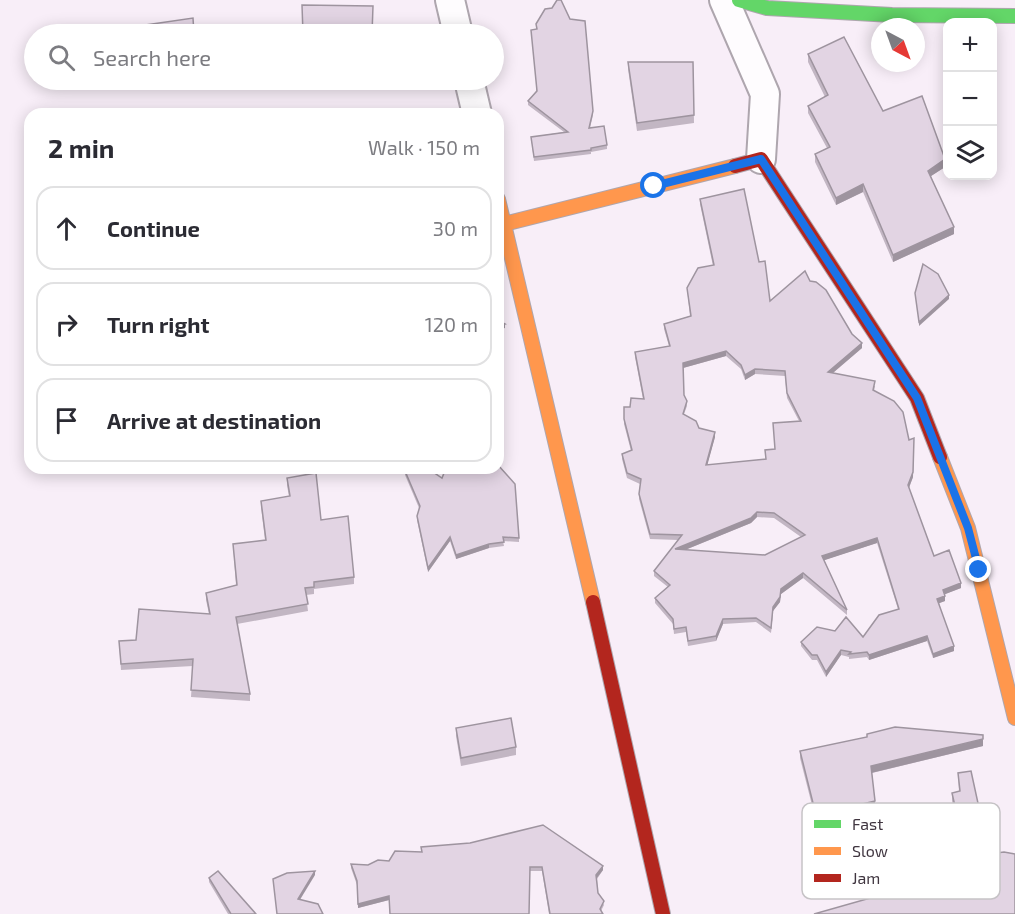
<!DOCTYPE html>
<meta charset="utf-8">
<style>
:root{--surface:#fff;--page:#f7f7f7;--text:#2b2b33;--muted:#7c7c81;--line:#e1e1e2}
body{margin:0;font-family:"Exo 2",sans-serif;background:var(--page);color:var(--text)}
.controls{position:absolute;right:18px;top:18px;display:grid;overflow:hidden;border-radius:12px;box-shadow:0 3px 15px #0003}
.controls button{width:54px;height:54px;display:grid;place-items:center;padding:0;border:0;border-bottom:2px solid var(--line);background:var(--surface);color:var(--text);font:30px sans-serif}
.compass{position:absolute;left:871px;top:18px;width:54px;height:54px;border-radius:50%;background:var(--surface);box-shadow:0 3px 15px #0003;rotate:139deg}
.stop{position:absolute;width:18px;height:18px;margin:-14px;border:4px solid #1a73e8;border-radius:50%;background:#fff}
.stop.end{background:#1a73e8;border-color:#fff;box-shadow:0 2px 6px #0008}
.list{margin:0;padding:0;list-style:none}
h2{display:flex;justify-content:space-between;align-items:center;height:78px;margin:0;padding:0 24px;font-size:26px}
h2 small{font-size:20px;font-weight:400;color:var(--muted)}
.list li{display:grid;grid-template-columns:39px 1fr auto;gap:18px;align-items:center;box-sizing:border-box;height:84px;margin:0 12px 12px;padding:0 12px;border:2px solid var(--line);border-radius:18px}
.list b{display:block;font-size:22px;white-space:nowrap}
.list em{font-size:20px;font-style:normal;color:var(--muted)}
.icon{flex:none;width:33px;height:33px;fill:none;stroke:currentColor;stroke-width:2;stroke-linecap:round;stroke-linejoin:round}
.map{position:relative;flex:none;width:1015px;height:914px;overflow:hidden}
.search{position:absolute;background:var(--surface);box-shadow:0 3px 15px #0003;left:24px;top:24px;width:480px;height:66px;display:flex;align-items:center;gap:15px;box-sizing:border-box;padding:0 21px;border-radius:33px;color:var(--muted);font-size:22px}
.panel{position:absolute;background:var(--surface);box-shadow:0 3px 15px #0003;left:24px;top:108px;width:480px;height:366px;border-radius:18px}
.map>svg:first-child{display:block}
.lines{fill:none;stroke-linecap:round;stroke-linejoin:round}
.street-casing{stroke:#aea6ae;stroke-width:32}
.fast-casing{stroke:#aea6ae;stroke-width:16}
.slow-casing{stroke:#aea6ae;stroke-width:16}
.jam-casing{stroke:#aea6ae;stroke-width:16}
.street{stroke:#fefcfe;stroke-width:28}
.fast{stroke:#63d668;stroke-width:14}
.slow{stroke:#ff974d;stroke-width:14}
.jam{stroke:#b3261e;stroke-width:14}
.wall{fill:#c2b6c3;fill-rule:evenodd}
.shaded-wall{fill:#9e949f}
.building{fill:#e2d4e3;stroke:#9e949f;stroke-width:1.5;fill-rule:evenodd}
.route{stroke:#1a73e8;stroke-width:8}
.key{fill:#fff;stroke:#c6c3c6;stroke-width:1.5}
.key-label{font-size:16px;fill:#403640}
</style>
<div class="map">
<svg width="1015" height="914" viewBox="0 0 1015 914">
<rect width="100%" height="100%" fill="#f8eef8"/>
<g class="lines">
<defs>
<g id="street">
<polyline points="450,0 458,34"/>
<polyline points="724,0 765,94 761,159"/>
<polyline points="469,80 477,114"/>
</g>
<polyline id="fast" points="739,0 767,8 892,15 1015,16"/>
<g id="slow">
<polyline points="498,199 593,602"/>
<polyline points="504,224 735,166"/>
<polyline points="940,457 968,528 1015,718"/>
</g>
<g id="jam">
<polyline points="735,166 761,159 917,398 940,457"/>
<polyline points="593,602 663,914"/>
</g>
</defs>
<use href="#street" class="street-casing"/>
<use href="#fast" class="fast-casing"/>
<use href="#slow" class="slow-casing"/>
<use href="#jam" class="jam-casing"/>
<use href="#street" class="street"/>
<use href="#fast" class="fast"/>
<use href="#slow" class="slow"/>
<use href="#jam" class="jam"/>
</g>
<g class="wall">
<polygon points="536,24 593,115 590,128 607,145 607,149 591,152 591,154 534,161 531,137 564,132 528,105 528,101 536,91"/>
<polygon points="808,54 883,111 945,167 931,176 954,234 893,262 863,192 836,205 815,162 815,154 827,148 808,113 808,106 825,97 808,62"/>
<polygon points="628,62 693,62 694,123 637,131 628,69"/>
<path d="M 700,199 L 759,262 L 770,301 L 810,281 L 862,348 L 833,373 L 875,386 L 874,391 L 913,477 L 909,488 L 934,556 L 961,588 L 945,594 L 945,601 L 939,603 L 954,651 L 933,658 L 927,641 L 869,660 L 867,657 L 849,659 L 849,657 L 841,655 L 826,677 L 817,660 L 812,660 L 801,646 L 801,642 L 863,637 L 898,609 L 877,543 L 824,560 L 847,610 L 847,615 L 803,578 L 781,594 L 780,602 L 773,611 L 771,633 L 756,622 L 723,624 L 716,641 L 688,646 L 686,632 L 674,634 L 673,624 L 655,603 L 655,598 L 668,587 L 654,576 L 654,571 L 678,540 L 650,539 L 639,499 L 640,484 L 627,478 L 622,459 L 622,454 L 631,451 L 624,424 L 624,407 L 630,407 L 643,399 L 635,357 L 635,352 L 669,346 L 664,329 L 664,324 L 690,316 L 687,288 L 713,266 L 700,204 ZM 726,356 L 741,369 L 745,380 L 755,374 L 785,376 L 787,398 L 799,421 L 775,450 L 765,450 L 766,459 L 707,465 L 715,437 L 699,428 L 684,414 L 687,406 L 684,395 L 683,368 ZM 757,517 L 774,518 L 801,537 L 765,555 L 685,550 L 751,523 Z"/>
<polygon points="405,471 519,538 519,542 503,541 504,546 489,548 456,559 450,541 428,572 417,520 419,508 405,475"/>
<polygon points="287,478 321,520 354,577 354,584 314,589 314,594 306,595 308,611 237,624 250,694 250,701 191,697 193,666 121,670 119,641 136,640 209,614 206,600 206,593 236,585 233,544 265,540 261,507 261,501 289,497 287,485"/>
<polygon points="456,728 516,747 516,755 461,766 456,736"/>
<polygon points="867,734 983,746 872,773 875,808 816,821 800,758 800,751 867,738"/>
<polygon points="958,773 989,854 954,874 954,869 964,866 962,831 959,831 952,801 952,793 959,792"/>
<polygon points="876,829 909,844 881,852 876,833"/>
<polygon points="421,847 603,870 597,879 598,893 604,905 601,911 603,914 549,914 542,871 530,871 389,900 358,908 357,885 351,868 351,864 368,865 389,861 421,852"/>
<polygon points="209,878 256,914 228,914 209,882"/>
</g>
<g class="shaded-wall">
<polygon points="945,159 945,167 928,178 928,171"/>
<polygon points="863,184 863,192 836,205 836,198"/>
<polygon points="954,227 954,234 893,262 893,255"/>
<polygon points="949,295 949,299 919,326 919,322"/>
<polygon points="505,324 505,328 498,330 498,326"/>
<polygon points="862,343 862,348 828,377 828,372"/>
<polygon points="726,351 726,356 683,368 683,363"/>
<polygon points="755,369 755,374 745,380 745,375"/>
<polygon points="715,432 715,437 706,470 706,465"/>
<polygon points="914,443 913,477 908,490 908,485"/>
<polygon points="757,512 757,517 751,523 675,554 675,549"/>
<polygon points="450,537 450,541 428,572 428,568"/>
<polygon points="877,538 877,543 822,561 822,556"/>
<polygon points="489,544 489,548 456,559 456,555"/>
<polygon points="803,573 803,578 781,594 780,602 773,611 771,633 773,607 781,589"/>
<polygon points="961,583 961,588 943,595 943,590"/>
<polygon points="945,596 945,601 937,604 937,599"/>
<polygon points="723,619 723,624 716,641 716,636"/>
<polygon points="927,636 927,641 869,660 869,655"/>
<polygon points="954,646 954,651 933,658 933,654"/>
<polygon points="841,650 841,655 826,677 826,672"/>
<polygon points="983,739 983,746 871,773 871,766"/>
<polygon points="875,801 875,808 816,821 816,815"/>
<polygon points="962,823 962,831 959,831 959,824"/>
<polygon points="909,840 909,844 881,852 881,848"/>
<polygon points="603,866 603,870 596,879 596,875"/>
<polygon points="315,871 315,875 298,903 298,899"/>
<polygon points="389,896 389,900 358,908 358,904"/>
</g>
<g class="building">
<polygon points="557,0 561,0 570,19 585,21 593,111 589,128 604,126 607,145 591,148 591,150 534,157 531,137 568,132 528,101 537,91 531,30 537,29 536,24 545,9 552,8"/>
<polygon points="302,5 373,6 372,34 303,34"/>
<polygon points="193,18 194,34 132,34 132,27"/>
<polygon points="844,37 883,111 922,96 945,159 928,171 954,227 893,255 863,184 836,198 815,154 830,147 808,106 828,95 808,54"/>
<polygon points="628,62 693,62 694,115 637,123"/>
<path d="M 744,189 L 759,262 L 765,261 L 770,301 L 805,271 L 810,281 L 816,282 L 826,290 L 852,334 L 862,343 L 828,372 L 875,381 L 873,390 L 894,401 L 903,412 L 909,440 L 914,438 L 913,472 L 908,485 L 934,556 L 949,550 L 961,583 L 943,590 L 945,596 L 937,599 L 954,646 L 933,654 L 927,636 L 869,655 L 867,652 L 849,654 L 851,652 L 841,650 L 826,672 L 817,655 L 812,655 L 801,642 L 817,627 L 835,631 L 846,617 L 863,637 L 879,615 L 899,609 L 877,538 L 822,556 L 847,610 L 803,573 L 781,589 L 780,597 L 773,607 L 771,628 L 756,618 L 723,619 L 716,636 L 688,641 L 686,627 L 674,629 L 673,619 L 655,598 L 670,585 L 654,571 L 682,535 L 650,534 L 639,494 L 641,479 L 627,473 L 622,454 L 632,450 L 624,419 L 624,407 L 630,407 L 631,398 L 644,399 L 635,352 L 670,346 L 664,324 L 691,316 L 687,288 L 698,268 L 714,265 L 700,199 ZM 726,351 L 741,365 L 745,375 L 755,369 L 785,371 L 787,393 L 801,421 L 773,423 L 775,449 L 765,450 L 766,459 L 706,465 L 715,432 L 699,428 L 696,421 L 683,414 L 687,401 L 684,395 L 683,363 ZM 757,512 L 774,513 L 805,535 L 765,555 L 675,549 L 751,518 Z"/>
<polygon points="923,264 938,274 949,295 919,322 915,293"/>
<polygon points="498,320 505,324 498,326"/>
<polygon points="498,465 515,484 519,538 503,537 504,542 489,544 456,555 450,537 428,568 417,516 420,506 405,471 409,468 427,468 442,478 446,468 498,468"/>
<polygon points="316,473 321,520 348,516 354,577 314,582 314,587 305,588 308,604 236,617 250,694 191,690 193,659 121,664 119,641 136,640 139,609 210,614 206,593 237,585 233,544 266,540 261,501 290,496 287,478"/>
<polygon points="511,718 516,747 461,758 456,728"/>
<polygon points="895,727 983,735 983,739 871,766 875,801 816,815 800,751 867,737 867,734"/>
<polygon points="971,771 989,854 1004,852 1015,854 1015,914 814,914 955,874 954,869 965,866 962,823 959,824 952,793 960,791 958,773"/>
<polygon points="543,825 603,866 596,875 598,893 604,901 600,909 603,914 550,914 542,867 530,867 529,914 390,914 389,896 358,904 357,881 351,864 368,865 378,860 389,861 395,851 422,852 421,847 470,843"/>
<polygon points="218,871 256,914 231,914 209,878"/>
<polygon points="315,871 298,899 318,904 323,914 277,914 273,879 287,873"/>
</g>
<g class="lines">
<polyline class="route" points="654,186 761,159 917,398 968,528 979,570"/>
</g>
<rect x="802" y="803" width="198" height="96" rx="9" class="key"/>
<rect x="814" y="820" width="27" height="8" fill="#63d668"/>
<rect x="814" y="847" width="27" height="8" fill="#ff974d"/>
<rect x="814" y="874" width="27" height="8" fill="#b3261e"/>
<g class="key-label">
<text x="852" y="830">Fast</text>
<text x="852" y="857">Slow</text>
<text x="852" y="884">Jam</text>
</g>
</svg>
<div class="controls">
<button>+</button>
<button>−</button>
<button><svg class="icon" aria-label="layers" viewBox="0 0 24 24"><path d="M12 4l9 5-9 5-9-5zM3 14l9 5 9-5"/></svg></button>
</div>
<svg class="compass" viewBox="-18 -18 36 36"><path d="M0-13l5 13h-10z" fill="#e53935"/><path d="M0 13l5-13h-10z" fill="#7c7c81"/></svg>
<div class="stop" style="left:654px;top:186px"></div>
<div class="stop end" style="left:979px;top:570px"></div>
<div class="search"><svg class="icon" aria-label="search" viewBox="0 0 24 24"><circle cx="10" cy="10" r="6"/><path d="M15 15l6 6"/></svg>Search here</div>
<section class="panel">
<h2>2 min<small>Walk · 150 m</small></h2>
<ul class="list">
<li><svg class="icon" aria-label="ahead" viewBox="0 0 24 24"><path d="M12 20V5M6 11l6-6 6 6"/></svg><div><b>Continue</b></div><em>30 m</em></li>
<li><svg class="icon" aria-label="right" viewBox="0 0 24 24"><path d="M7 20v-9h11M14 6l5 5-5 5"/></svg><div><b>Turn right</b></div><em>120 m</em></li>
<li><svg class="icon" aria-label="arrive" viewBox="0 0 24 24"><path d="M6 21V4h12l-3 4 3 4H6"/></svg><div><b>Arrive at destination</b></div></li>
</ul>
</section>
</div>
